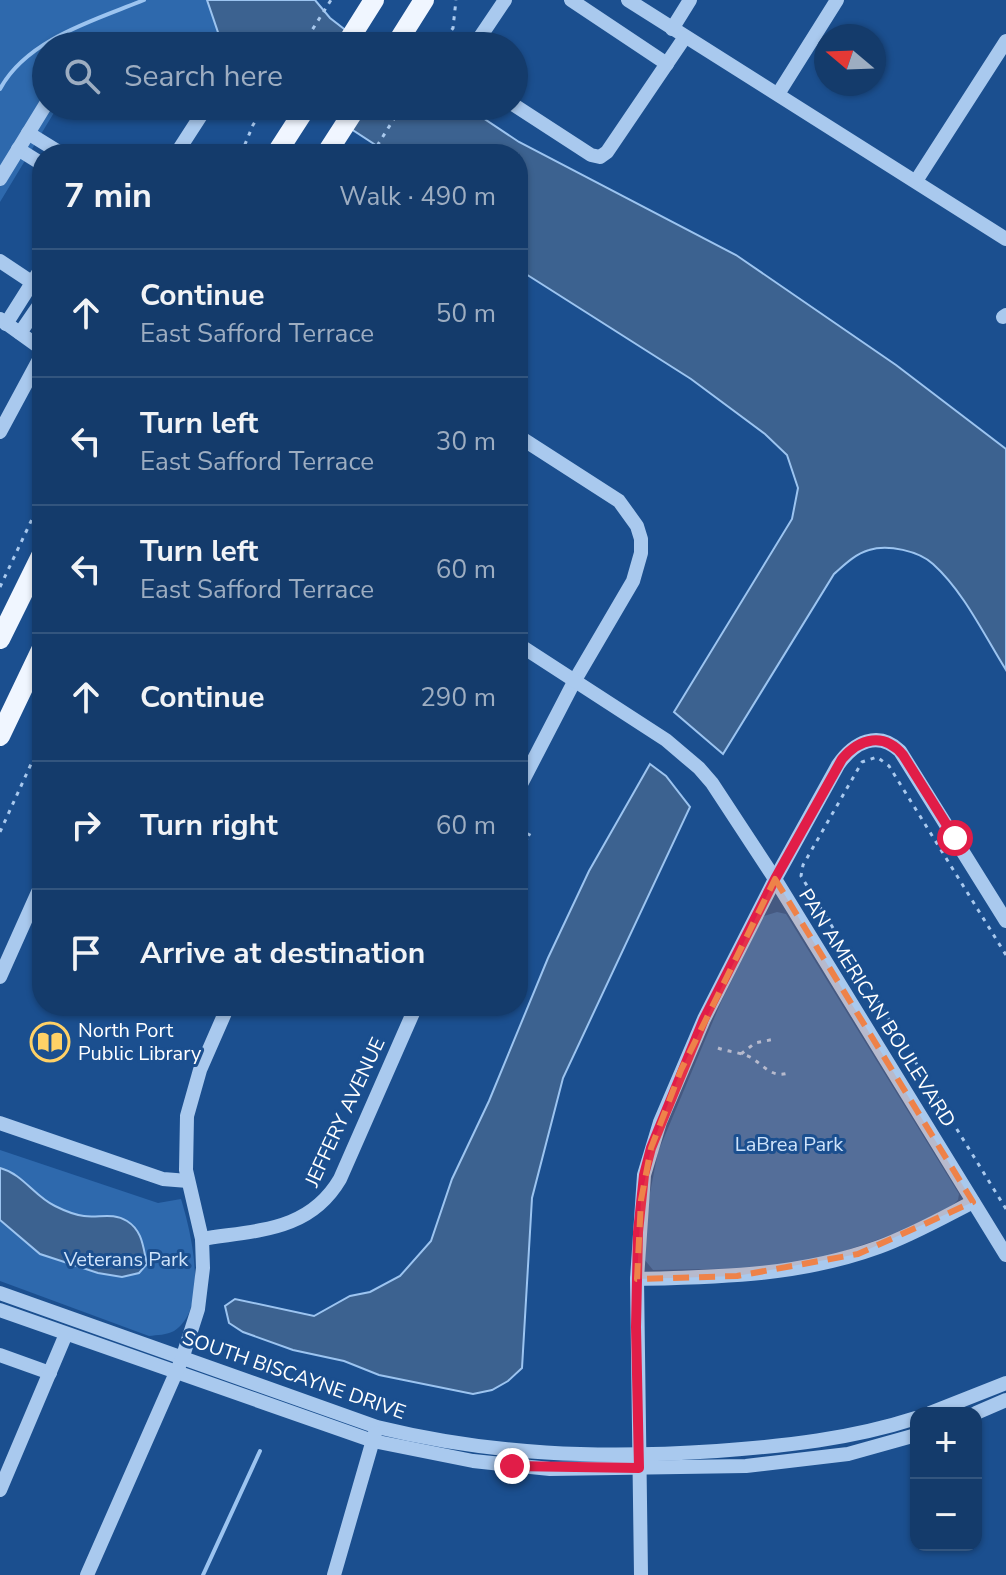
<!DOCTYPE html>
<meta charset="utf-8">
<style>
:root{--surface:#143b6b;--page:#1d4271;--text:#f1f3f6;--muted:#9dadc1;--line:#33557e}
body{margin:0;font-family:"Nunito Sans",sans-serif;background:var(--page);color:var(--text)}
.controls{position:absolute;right:24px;bottom:24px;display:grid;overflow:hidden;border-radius:16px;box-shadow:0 2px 6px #0004}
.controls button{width:72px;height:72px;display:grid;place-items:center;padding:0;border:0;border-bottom:2px solid var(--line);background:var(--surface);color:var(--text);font:40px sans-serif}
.compass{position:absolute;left:814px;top:24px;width:72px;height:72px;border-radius:50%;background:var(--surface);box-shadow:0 2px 6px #0004;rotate:289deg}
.stop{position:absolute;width:24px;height:24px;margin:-18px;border:6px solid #e11d48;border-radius:50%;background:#fff}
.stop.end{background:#e11d48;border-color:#fff;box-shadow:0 2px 8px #0008}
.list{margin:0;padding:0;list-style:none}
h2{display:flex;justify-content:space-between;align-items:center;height:104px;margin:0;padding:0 32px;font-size:34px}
h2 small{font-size:26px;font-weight:400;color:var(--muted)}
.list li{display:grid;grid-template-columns:52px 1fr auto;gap:24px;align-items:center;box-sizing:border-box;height:128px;padding:0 32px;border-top:2px solid var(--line)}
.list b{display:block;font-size:30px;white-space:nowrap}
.list p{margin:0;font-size:26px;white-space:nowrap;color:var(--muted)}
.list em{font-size:26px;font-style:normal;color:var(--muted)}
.icon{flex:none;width:44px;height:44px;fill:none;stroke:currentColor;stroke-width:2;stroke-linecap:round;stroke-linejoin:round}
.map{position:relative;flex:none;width:1006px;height:1575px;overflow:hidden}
.search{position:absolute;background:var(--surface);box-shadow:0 2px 6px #0004;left:32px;top:32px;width:496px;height:88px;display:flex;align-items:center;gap:20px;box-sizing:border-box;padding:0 28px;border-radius:44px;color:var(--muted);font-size:30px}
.panel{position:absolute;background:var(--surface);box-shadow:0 2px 6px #0004;left:32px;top:144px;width:496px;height:872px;border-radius:32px}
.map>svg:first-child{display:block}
.green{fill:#2e69ad}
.water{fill:#3c6290;stroke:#9cc4f0;stroke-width:2}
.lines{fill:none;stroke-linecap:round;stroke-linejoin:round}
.stream{stroke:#9cc4f0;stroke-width:4}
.path{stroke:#a9c9ee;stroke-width:3;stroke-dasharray:4 6;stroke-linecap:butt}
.minor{stroke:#a9c9ee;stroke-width:14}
.major{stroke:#f0f6ff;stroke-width:20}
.route{stroke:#e11d48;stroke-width:10}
.marked{fill:#ee8249;fill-opacity:0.2;stroke:#ee8249;stroke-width:6;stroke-dasharray:16 10;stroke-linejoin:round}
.labels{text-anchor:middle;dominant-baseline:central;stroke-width:6;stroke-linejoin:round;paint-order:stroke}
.street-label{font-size:20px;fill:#fff;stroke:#1b4f8f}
.poi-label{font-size:20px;fill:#fff;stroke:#1b4f8f;text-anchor:start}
.park-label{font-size:20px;fill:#cfe3fa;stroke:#1b4f8f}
</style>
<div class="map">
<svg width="1006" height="1575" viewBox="0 0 1006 1575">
<rect width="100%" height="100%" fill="#1b4f8f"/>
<g class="green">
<polygon points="0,0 207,0 221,41 176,46 46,46 46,106 58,106 0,202"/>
<polygon points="777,912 786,914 959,1194 958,1200 953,1205 897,1233 827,1257 765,1268 653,1270 644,1259 647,1208 658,1152 721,1002 760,923 764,916"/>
<path d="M 0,1150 L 158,1203 L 181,1199 C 191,1232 210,1308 174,1331 C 167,1335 157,1335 149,1336 L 0,1281 Z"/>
</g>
<g class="water">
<polygon points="207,0 315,0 330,18 366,46 228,46 221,41"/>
<path d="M 316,106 L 465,106 L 519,142 L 736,255 L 896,365 L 1006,449 L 1006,670 C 984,635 964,592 933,564 C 919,551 888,544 869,550 C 855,554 844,565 834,574 L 723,754 L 674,712 L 792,519 L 798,488 L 787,455 L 765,434 L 691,379 L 518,269 L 518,154 L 381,154 L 377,146 Z"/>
<polygon points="650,764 666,776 690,807 563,1078 532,1198 522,1368 508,1381 492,1390 473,1394 379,1375 344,1361 293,1350 243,1332 229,1323 225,1306 235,1299 314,1316 350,1296 370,1292 400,1276 431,1241 452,1179 489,1101 548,958 589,871"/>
<path d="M 0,1168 C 23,1174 34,1196 55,1206 C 63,1210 76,1215 84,1216 C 99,1218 113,1212 127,1221 C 143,1231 143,1248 147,1264 L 139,1273 L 122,1277 L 98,1273 L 40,1254 L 0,1220 Z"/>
</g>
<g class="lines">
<g class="stream">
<path d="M 0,89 C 27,39 95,20 144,0"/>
<polyline points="203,1575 260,1451"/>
</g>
<g class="path">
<polyline points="302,46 331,0"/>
<polyline points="440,46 453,28 456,0"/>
<polyline points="241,154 253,125 265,106"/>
<polyline points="372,154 402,106"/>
<polyline points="0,587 42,498"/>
<polyline points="518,829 532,836"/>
<polyline points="0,832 42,740"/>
<polyline points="521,851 529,834"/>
<polyline points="1006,955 889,766 877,757 862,762 803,865 801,876 1006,1209"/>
<path d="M 718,1048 C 728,1052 740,1052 750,1057 C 764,1065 772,1080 791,1072"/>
<polyline points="741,1054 755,1043 775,1039"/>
</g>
<g class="minor">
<polyline points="571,0 667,64"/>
<polyline points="628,0 1006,239"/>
<polyline points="672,29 690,0"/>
<polyline points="474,46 505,0"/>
<polyline points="778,94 837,0"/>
<polyline points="514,105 591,155 600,157 607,152 685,37"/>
<polyline points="28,133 62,154"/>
<polyline points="18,149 42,164"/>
<polyline points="176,154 207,106"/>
<polyline points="0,179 46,104"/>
<polyline points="916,181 1006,41"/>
<polyline points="0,261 42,289"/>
<polyline points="1003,317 1006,315"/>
<polyline points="0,319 42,349"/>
<polyline points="6,324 42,267"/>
<polyline points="20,333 42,301"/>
<polyline points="0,432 42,354"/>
<polyline points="518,436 619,501 637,526 641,539 641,553 633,581 575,680 518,790"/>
<polyline points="518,644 666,740 699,768 712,783 775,879 1006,1255"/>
<polyline points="0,977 42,883"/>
<polyline points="0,1123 163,1179 188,1181"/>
<path d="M 202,1239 C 256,1230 309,1232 340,1179 L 416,1006"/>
<path d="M 637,1279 C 719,1277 800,1276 879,1247 C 912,1235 942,1218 973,1202"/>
<path d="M 0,1293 L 377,1427 C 492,1455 599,1459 717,1451 C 785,1446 851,1439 916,1418"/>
<polyline points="0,1310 373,1441 473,1461 550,1469 746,1466 848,1454 916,1435"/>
<polyline points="0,1355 50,1373"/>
<polyline points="930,1413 1006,1383"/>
<polyline points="976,1413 1006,1400"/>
<polyline points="0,1490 66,1334"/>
<polyline points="87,1575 182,1359 198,1309 203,1268 202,1239 186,1170 187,1116 200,1070 228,1006"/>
<polyline points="334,1575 375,1433"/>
<path d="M 641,1575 L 637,1279 L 644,1175 L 660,1122 L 704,1019 L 775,879 L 838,765 C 854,742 878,730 900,751 L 1006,921"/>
</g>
<g class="major">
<polyline points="345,46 374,0"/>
<polyline points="395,46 424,0"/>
<polyline points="276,154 307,106"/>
<polyline points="326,154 357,106"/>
<polyline points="0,639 42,554"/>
<polyline points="0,736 42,648"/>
</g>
</g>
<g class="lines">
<path class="route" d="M 512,1466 L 639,1468 L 636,1327 L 638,1232 L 644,1175 L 651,1148 L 704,1019 L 775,879 L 842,759 C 860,738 884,732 903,755 L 955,838"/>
</g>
<path class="marked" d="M 775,879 L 973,1202 L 858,1254 L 737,1276 L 637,1279 L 641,1200 L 651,1148 L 681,1070 Z"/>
<defs>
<symbol id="library-ring" viewBox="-11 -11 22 22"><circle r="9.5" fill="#1b4f8f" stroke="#ffd166" stroke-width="1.5"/><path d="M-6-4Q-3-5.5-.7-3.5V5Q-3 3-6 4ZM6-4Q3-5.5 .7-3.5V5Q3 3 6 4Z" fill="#ffd166"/></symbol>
</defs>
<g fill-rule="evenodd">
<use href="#library-ring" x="28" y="1020" width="44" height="44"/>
</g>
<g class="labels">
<g class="street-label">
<text transform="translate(877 1008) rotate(58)">PAN AMERICAN BOULEVARD</text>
<text transform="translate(345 1112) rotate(-65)">JEFFERY AVENUE</text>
<text transform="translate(294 1375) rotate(19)">SOUTH BISCAYNE DRIVE</text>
</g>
<g class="poi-label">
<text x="78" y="1030">North Port<tspan x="78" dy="23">Public Library</tspan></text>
</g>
<g class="park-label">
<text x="789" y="1144">LaBrea Park</text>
<text x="126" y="1259">Veterans Park</text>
</g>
</g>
</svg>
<div class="controls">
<button>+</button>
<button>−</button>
</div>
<svg class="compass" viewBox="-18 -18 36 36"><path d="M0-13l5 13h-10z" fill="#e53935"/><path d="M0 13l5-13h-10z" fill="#9dadc1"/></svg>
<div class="stop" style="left:955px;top:838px"></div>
<div class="stop end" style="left:512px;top:1466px"></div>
<div class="search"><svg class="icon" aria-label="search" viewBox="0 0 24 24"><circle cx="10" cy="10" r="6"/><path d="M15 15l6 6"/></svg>Search here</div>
<section class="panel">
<h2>7 min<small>Walk · 490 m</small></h2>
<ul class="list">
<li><svg class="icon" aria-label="ahead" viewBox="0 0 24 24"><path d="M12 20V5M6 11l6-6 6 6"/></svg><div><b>Continue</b><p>East Safford Terrace</p></div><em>50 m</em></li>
<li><svg class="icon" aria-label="left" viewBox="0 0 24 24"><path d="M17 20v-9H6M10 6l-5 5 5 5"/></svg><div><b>Turn left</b><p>East Safford Terrace</p></div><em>30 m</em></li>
<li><svg class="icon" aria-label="left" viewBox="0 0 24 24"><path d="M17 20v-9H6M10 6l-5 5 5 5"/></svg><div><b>Turn left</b><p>East Safford Terrace</p></div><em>60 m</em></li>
<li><svg class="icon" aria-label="ahead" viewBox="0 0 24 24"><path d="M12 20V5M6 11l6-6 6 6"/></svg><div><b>Continue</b></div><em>290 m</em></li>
<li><svg class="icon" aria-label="right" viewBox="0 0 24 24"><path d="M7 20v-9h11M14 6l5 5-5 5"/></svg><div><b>Turn right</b></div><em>60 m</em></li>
<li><svg class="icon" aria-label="arrive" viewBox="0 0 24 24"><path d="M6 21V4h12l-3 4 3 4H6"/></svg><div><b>Arrive at destination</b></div></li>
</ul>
</section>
</div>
